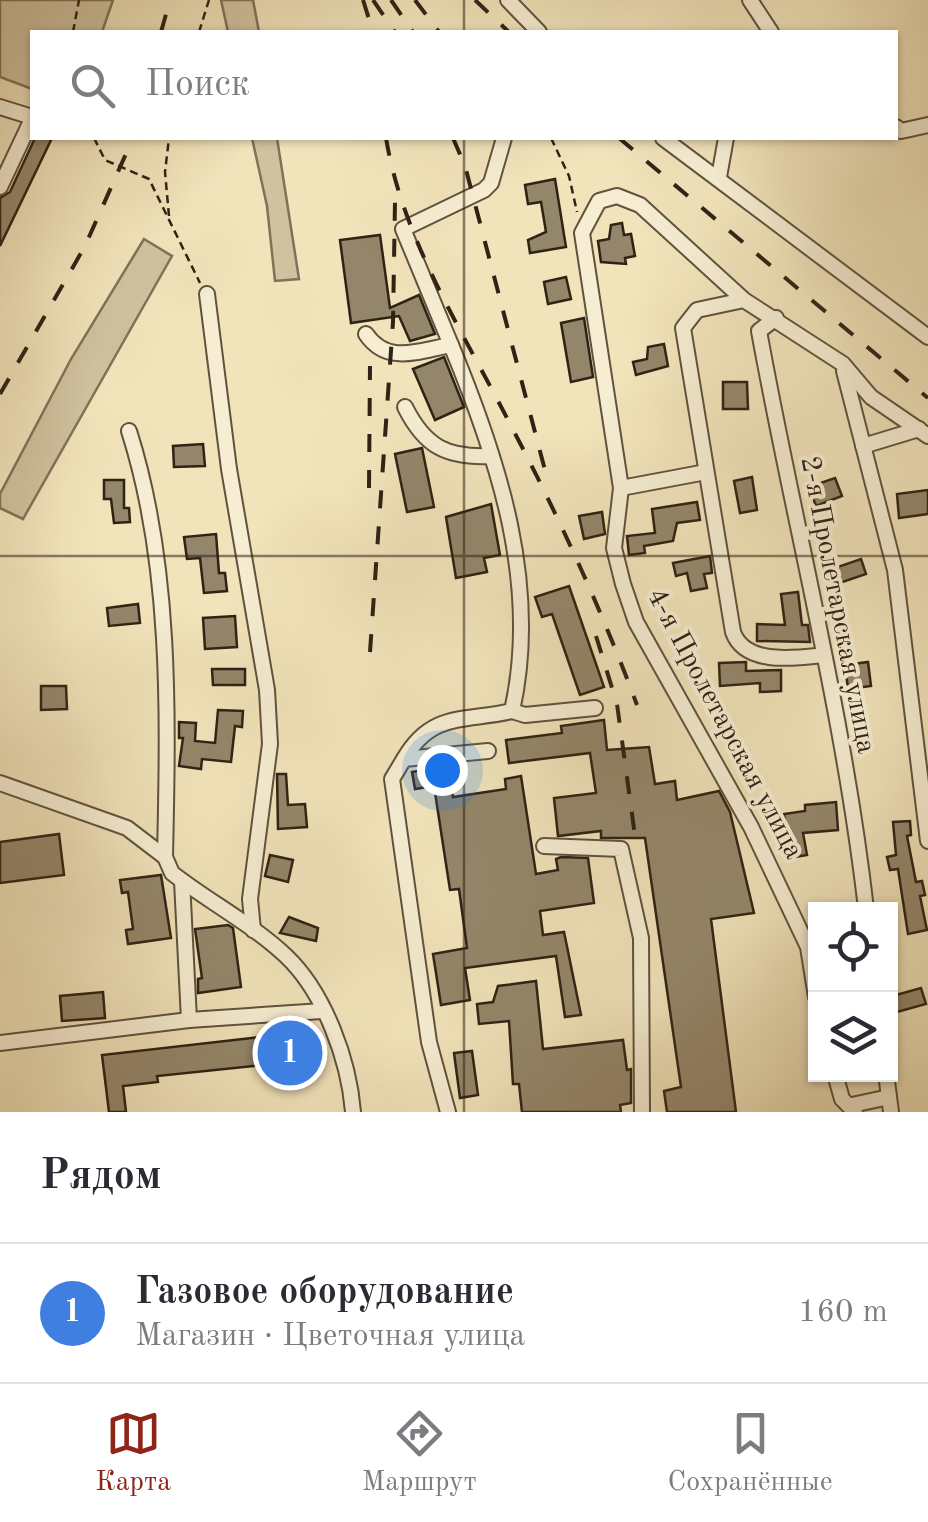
<!DOCTYPE html>
<html lang="ru">
<meta charset="utf-8">
<style>
:root{--surface:#fff;--page:#f7f7f7;--text:#2b2b33;--muted:#7c7c81;--line:#e1e1e2;--accent:#8f2418}
body{margin:0;font-family:"Old Standard TT",serif;background:var(--page);color:var(--text)}
.controls{position:absolute;right:30px;bottom:30px;display:grid;overflow:hidden;border-radius:0px;box-shadow:0 2px 8px #0004}
.controls button{width:90px;height:90px;display:grid;place-items:center;padding:0;border:0;border-bottom:2px solid var(--line);background:var(--surface);color:var(--text);font:50px sans-serif}
.you{position:absolute;left:442px;top:770px;width:35px;height:35px;margin:-25px;border:8px solid #fff;border-radius:50%;background:#1a73e8;box-shadow:0 0 0 15px #1a73e833}
.badge{display:grid;place-items:center;width:65px;height:65px;border-radius:50%;background:var(--accent);color:#fff;font-size:32px;font-weight:700}
.pin{position:absolute;translate:-50% -50%;border:5px solid #fff;box-shadow:0 2px 10px #0006}
.list{margin:0;padding:0;list-style:none}
h2{display:flex;justify-content:space-between;align-items:center;height:130px;margin:0;padding:0 40px;font-size:42px}
h2 small{font-size:32px;font-weight:400;color:var(--muted)}
.list li{display:grid;grid-template-columns:65px 1fr auto;gap:30px;align-items:center;box-sizing:border-box;height:140px;padding:0 40px;border-top:2px solid var(--line)}
.list b{display:block;font-size:38px;white-space:nowrap}
.list p{margin:0;font-size:32px;white-space:nowrap;color:var(--muted)}
.list em{font-size:32px;font-style:normal;color:var(--muted)}
.icon{flex:none;width:55px;height:55px;fill:none;stroke:currentColor;stroke-width:2;stroke-linecap:round;stroke-linejoin:round}
.map{position:relative;flex:none;width:928px;height:1112px;overflow:hidden}
.search{position:absolute;background:var(--surface);box-shadow:0 2px 8px #0004;left:30px;right:30px;top:30px;height:110px;display:flex;align-items:center;gap:25px;box-sizing:border-box;padding:0 35px;border-radius:0px;color:var(--muted);font-size:38px}
.sheet{height:270px;background:var(--surface)}
nav{display:flex;justify-content:space-around;align-items:center;box-sizing:border-box;height:140px;border-top:2px solid var(--line);background:var(--surface);font-size:28px;color:var(--muted)}
nav a{display:grid;justify-items:center;gap:5px}
nav .on{color:var(--accent)}
.map>svg:first-child{display:block}
.green{fill:#d0c29e;stroke:#807259;stroke-width:2.5}
.building{fill:#94866a;stroke:#302214;stroke-width:2.5}
.lines{fill:none;stroke-linecap:round;stroke-linejoin:round}
.minor-casing{stroke:#60523e;stroke-width:18}
.path{stroke:#302214;stroke-width:2.5;stroke-dasharray:8 5;stroke-linecap:butt}
.minor{stroke:#f6edd2;stroke-width:14}
.rail{stroke:#302214;stroke-width:4;stroke-dasharray:18 18;stroke-linecap:butt}
.grid{fill:none;stroke:#302214;stroke-width:2.5;stroke-opacity:0.55}
.labels{text-anchor:middle;dominant-baseline:central;stroke-width:8;stroke-linejoin:round;paint-order:stroke}
.street-label{font-size:28px;fill:#302214;stroke:#f6edd2}
</style>
<div class="map">
<svg width="928" height="1112" viewBox="0 0 928 1112">
<rect width="100%" height="100%" fill="#f1e3ba"/>
<filter id="stains"><feTurbulence type="fractalNoise" baseFrequency=".002" numOctaves="4"/><feColorMatrix values="0 0 0 0 .2 0 0 0 0 .09 0 0 0 0 .02 0 0 0 .5 -.17"/></filter>
<radialGradient id="worn" r=".72"><stop offset=".6" stop-color="#630" stop-opacity="0"/><stop offset="1" stop-color="#630" stop-opacity=".3"/></radialGradient>
<g class="green">
<polygon points="0,0 113,0 102,32 32,32 32,89 0,77"/>
<polygon points="221,0 253,0 259,32 228,32"/>
<polygon points="252,138 277,138 299,279 275,281 267,206"/>
<polygon points="144,239 172,256 23,519 0,508 0,494 71,359"/>
</g>
<g class="building">
<polygon points="35,138 52,138 0,246 0,198 10,192"/>
<polygon points="555,179 566,247 530,253 528,240 546,232 541,202 528,204 525,185"/>
<polygon points="622,223 624,235 631,234 635,256 625,258 626,264 601,262 598,241 609,239 611,225"/>
<polygon points="380,235 390,308 419,295 435,334 410,341 399,316 351,323 340,240"/>
<polygon points="566,277 571,299 548,304 544,282"/>
<polygon points="584,318 593,377 571,382 561,323"/>
<polygon points="664,344 668,366 636,375 633,362 647,359 648,347"/>
<polygon points="444,357 464,407 435,420 413,369"/>
<polygon points="723,382 747,382 748,409 723,409"/>
<polygon points="203,444 205,466 174,467 173,446"/>
<polygon points="422,448 434,507 407,512 395,454"/>
<polygon points="752,477 757,510 740,513 734,481"/>
<polygon points="835,478 842,496 816,506 809,487"/>
<polygon points="104,480 124,480 124,508 129,508 130,522 114,523 111,499 104,499"/>
<polygon points="928,490 928,514 899,518 897,494"/>
<polygon points="697,502 700,520 677,523 673,541 644,546 645,553 629,555 627,536 655,533 652,509"/>
<polygon points="491,504 500,555 484,558 487,572 456,578 446,517"/>
<polygon points="602,512 605,534 584,539 579,516"/>
<polygon points="216,534 219,573 225,573 227,591 204,593 200,558 187,559 184,537"/>
<polygon points="710,556 712,573 704,574 707,588 691,591 687,573 676,576 673,563"/>
<polygon points="861,559 866,574 828,587 823,572"/>
<polygon points="569,586 604,687 580,695 552,614 542,617 535,597"/>
<polygon points="798,592 802,625 808,625 810,642 757,641 757,624 785,625 781,594"/>
<polygon points="138,604 140,623 109,626 107,608"/>
<polygon points="235,616 237,647 205,649 203,618"/>
<polygon points="746,662 746,671 781,670 781,691 760,692 760,683 720,686 719,663"/>
<polygon points="868,662 871,686 848,689 845,665"/>
<polygon points="212,669 245,669 245,685 213,685"/>
<polygon points="41,686 66,686 67,709 41,710"/>
<polygon points="218,710 243,711 242,727 235,726 231,762 202,759 201,769 179,766 183,738 179,738 179,722 196,723 195,741 215,743"/>
<polygon points="604,720 607,750 649,747 655,784 675,781 677,800 719,791 730,812 754,913 711,919 736,1112 667,1112 664,1091 681,1087 645,838 601,838 601,831 558,836 554,798 596,793 590,753 509,763 506,740 562,733 561,726"/>
<polygon points="447,766 453,797 506,789 505,779 521,776 536,874 558,870 556,859 561,857 588,858 594,903 540,911 543,935 564,932 581,1015 565,1017 556,956 465,968 470,1000 441,1005 433,954 467,948 459,889 450,890 434,786 415,789 412,772"/>
<polygon points="277,774 286,774 288,805 305,804 307,827 278,829"/>
<polygon points="836,802 838,830 803,833 807,855 789,858 784,814 805,811 805,805"/>
<polygon points="910,821 911,835 907,836 916,882 922,881 925,895 920,896 927,930 908,934 898,869 890,870 887,857 896,855 893,822"/>
<polygon points="59,834 64,875 0,883 0,842"/>
<polygon points="270,855 293,860 288,882 265,876"/>
<polygon points="161,875 171,938 128,944 126,930 133,929 128,892 122,893 120,880"/>
<polygon points="289,917 318,928 316,941 280,933"/>
<polygon points="228,925 233,928 241,987 198,993 198,979 202,978 195,929"/>
<polygon points="536,981 543,1049 623,1040 627,1070 631,1069 631,1103 620,1105 621,1112 522,1112 519,1084 513,1084 509,1021 479,1024 477,1004 493,1002 498,986"/>
<polygon points="921,988 926,1004 897,1012 892,996"/>
<polygon points="103,992 105,1018 62,1021 60,996"/>
<polygon points="312,1031 311,1060 157,1076 158,1082 123,1086 126,1112 109,1112 102,1055"/>
<polygon points="472,1051 478,1095 460,1098 454,1053"/>
</g>
<g class="lines">
<defs>
<g id="minor">
<polyline points="508,0 539,32"/>
<polyline points="750,0 771,32"/>
<polyline points="0,107 32,117"/>
<polyline points="896,127 901,131 928,125"/>
<polyline points="663,138 928,337"/>
<polyline points="719,177 726,138"/>
<polyline points="0,187 32,119"/>
<polyline points="207,294 229,469 267,690 270,744 250,899 253,930"/>
<path d="M 744,300 L 697,310 L 683,328 L 733,632 C 745,666 796,658 824,655"/>
<path d="M 776,318 L 759,331 C 794,524 844,715 866,909"/>
<path d="M 366,334 C 387,365 418,351 451,345 C 499,461 540,586 512,711 C 465,722 432,711 404,759"/>
<polyline points="451,345 403,229 484,190 491,183 504,138"/>
<polyline points="844,371 895,570 928,841"/>
<path d="M 405,407 C 425,447 447,458 491,456"/>
<path d="M 129,431 C 172,566 168,717 165,857 L 172,873 C 209,902 252,924 286,956 C 325,993 349,1061 353,1112"/>
<polyline points="863,446 919,429"/>
<polyline points="621,488 706,472"/>
<polyline points="512,711 525,715 595,708"/>
<polyline points="0,783 127,828 165,857"/>
<polyline points="544,846 621,849 641,938 642,1112"/>
<polyline points="182,881 189,1020"/>
<polyline points="816,997 808,947 751,827 636,622 623,584 614,548 621,488 582,233 599,201 617,196 640,205 744,300 843,364 871,397 928,436"/>
<polyline points="0,1043 189,1020 322,1011"/>
<polyline points="835,1074 842,1099 855,1112"/>
<polyline points="886,1074 891,1112"/>
<polyline points="852,1105 889,1097"/>
<polyline points="448,1112 429,1042 392,779 404,759 488,751"/>
</g>
</defs>
<use href="#minor" class="minor-casing"/>
<g class="path">
<polyline points="73,32 79,0"/>
<polyline points="199,32 209,0"/>
<polyline points="94,138 105,160 149,179 200,283"/>
<polyline points="551,138 569,176 577,212"/>
<polyline points="169,216 165,172 169,138"/>
</g>
<use href="#minor" class="minor"/>
<g class="rail">
<polyline points="363,0 373,32"/>
<polyline points="373,0 395,32"/>
<polyline points="391,0 413,32"/>
<polyline points="415,0 439,32"/>
<polyline points="475,0 509,32"/>
<polyline points="161,32 170,0"/>
<path d="M 386,138 C 403,240 462,330 509,422 C 557,513 601,608 637,705"/>
<polyline points="453,138 465,166 546,474"/>
<polyline points="619,138 928,398"/>
<polyline points="0,394 85,246 133,138"/>
<polyline points="369,488 370,366"/>
<polyline points="596,636 617,704 635,836"/>
<polyline points="370,652 393,322 395,202"/>
</g>
</g>
<path class="grid" d="M 464,0 L 464,32M 464,138 L 464,1112M 0,556 L 928,556"/>
<g class="labels">
<g class="street-label">
<text transform="translate(837 605) rotate(79)">2-я Пролетарская улица</text>
<text transform="translate(724 724) rotate(62)">4-я Пролетарская улица</text>
</g>
</g>
<rect width="100%" height="100%" filter="url(#stains)"/>
<rect width="100%" height="100%" fill="url(#worn)"/>
</svg>
<div class="controls">
<button><svg class="icon" aria-label="locate" viewBox="0 0 24 24"><circle cx="12" cy="12" r="6"/><path d="M12 2v4M12 18v4M2 12h4M18 12h4"/></svg></button>
<button><svg class="icon" aria-label="layers" viewBox="0 0 24 24"><path d="M12 4l9 5-9 5-9-5zM3 14l9 5 9-5"/></svg></button>
</div>
<div class="you"></div>
<div class="pin badge" style="left:290px;top:1053px;background:#3f7fe0">1</div>
<div class="search"><svg class="icon" aria-label="search" viewBox="0 0 24 24"><circle cx="10" cy="10" r="6"/><path d="M15 15l6 6"/></svg>Поиск</div>
</div>
<section class="sheet">
<h2>Рядом<small></small></h2>
<ul class="list">
<li><span class="badge" style="background:#3f7fe0">1</span><div><b>Газовое оборудование</b><p>Магазин · Цветочная улица</p></div><em>160 m</em></li>
</ul>
</section>
<nav>
<a class="on"><svg class="icon" aria-label="map" viewBox="0 0 24 24"><path d="M3 6l6-2 6 2 6-2v14l-6 2-6-2-6 2zM9 4v14M15 6v14"/></svg>Карта</a>
<a><svg class="icon" aria-label="directions" viewBox="0 0 24 24"><path d="M12 3l9 9-9 9-9-9zM9 14v-3h6M13 9l2 2-2 2"/></svg>Маршрут</a>
<a><svg class="icon" aria-label="saved" viewBox="0 0 24 24"><path d="M7 4h10v16l-5-4-5 4z"/></svg>Сохранённые</a>
</nav>
